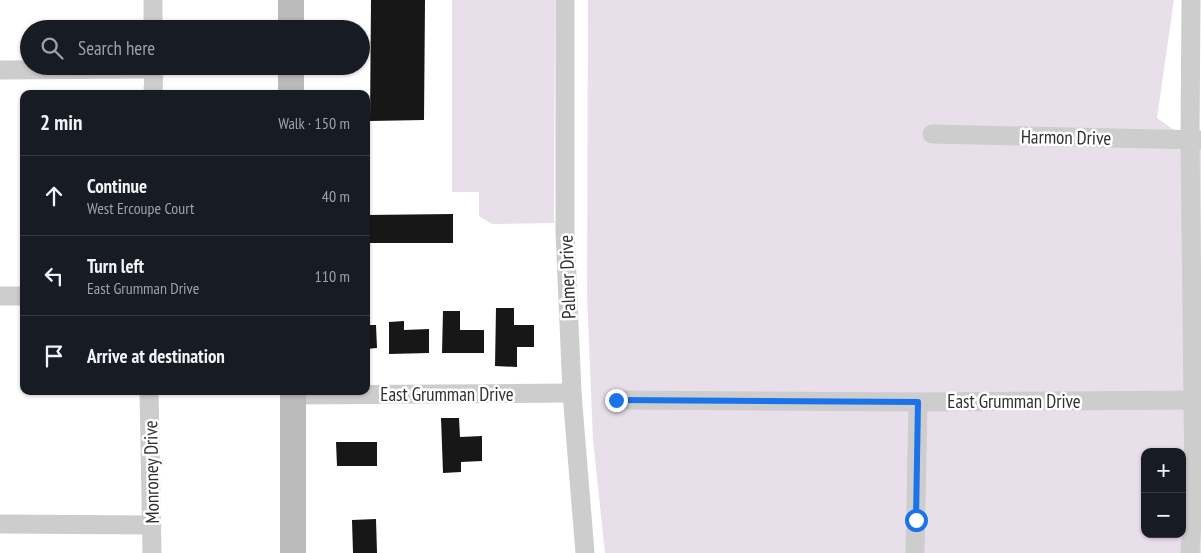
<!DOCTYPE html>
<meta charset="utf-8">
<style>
:root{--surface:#171b24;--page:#242831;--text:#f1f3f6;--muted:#9ea1a6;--line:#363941}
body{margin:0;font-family:"PT Sans Narrow",sans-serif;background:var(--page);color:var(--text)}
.controls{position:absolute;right:15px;bottom:15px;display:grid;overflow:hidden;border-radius:10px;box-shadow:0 1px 4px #0004}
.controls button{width:45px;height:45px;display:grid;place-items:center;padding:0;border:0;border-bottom:1px solid var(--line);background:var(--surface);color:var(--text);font:25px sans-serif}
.stop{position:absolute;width:15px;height:15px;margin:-11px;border:4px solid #1a73e8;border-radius:50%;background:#fff}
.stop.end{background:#1a73e8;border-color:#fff;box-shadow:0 1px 5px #0008}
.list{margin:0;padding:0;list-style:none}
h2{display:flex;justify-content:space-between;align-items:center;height:65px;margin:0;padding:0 20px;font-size:21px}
h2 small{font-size:16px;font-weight:400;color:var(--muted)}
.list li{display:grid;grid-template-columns:32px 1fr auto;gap:15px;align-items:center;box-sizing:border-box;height:80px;padding:0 20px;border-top:1px solid var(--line)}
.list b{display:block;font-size:19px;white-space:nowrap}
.list p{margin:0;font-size:16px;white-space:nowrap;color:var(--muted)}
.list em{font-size:16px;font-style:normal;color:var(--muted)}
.icon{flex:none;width:28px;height:28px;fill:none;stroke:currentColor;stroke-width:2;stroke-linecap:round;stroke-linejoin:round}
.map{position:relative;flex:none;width:1201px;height:553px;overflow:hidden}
.search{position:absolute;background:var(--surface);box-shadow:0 1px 4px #0004;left:20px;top:20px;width:350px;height:55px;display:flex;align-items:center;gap:12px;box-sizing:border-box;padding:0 18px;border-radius:28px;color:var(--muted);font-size:19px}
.panel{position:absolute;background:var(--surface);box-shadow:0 1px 4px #0004;left:20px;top:90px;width:350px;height:305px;border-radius:10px}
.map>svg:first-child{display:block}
.green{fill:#e8dfeb;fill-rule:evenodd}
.building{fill:#171717}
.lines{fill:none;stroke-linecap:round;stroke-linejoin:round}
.street{stroke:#cdcdcd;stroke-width:19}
.secondary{stroke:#bababa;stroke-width:26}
.route{stroke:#1a73e8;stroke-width:6}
.labels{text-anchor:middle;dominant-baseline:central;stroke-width:5;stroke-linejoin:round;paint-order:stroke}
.street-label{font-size:19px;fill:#303030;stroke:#fff}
</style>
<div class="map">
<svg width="1201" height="553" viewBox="0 0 1201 553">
<rect width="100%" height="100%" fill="#fff"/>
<g class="green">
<polygon points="452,0 555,0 554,223 492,224 479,216 479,192 452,192"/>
<path d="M 588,0 L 1174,0 L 1157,118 L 1201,149 L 1201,553 L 605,553 L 593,440 L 587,296 ZM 1145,452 L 1182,452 L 1182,534 L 1145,534 Z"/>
</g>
<g class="building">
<polygon points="371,0 425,0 424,120 370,121"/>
<polygon points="453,214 453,243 366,243 366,215"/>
<polygon points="496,308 514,308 514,325 534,325 534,347 517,347 517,367 495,366"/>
<polygon points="443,311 460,311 460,330 484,330 484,353 442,353"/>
<polygon points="404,321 404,330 429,329 429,353 389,354 389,322"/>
<polygon points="366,325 376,325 377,348 366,349"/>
<polygon points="441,418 459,418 460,437 482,436 482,461 461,462 461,472 443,473"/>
<polygon points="336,442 377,442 377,466 337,466"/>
<polygon points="376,519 377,553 353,553 352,520"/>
</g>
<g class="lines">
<g class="street">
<polyline points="153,0 153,29"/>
<polyline points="565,0 565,231 572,393 585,553"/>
<polyline points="0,70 154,69"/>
<polyline points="153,94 154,66"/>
<polyline points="932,134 1201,140"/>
<polyline points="0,296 24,296"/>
<polyline points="149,391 152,553"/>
<polyline points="293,395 572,393"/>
<polyline points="617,400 918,402 1201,400"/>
<polyline points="0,524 152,525"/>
<polyline points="915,553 918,402"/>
<polyline points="1190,553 1194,489 1190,140 1191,0"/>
</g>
<g class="secondary">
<polyline points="291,0 291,29"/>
<polyline points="291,66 291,94"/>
<polyline points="293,391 293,553"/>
</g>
</g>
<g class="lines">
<polyline class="route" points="616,400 918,402 916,520"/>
</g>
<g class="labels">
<g class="street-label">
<text transform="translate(1066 137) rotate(1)">Harmon Drive</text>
<text transform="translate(567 277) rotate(-92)">Palmer Drive</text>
<text x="447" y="394">East Grumman Drive</text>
<text x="1014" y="401">East Grumman Drive</text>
<text transform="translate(151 472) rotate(-91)">Monroney Drive</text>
</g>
</g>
</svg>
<div class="controls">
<button>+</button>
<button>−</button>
</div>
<div class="stop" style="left:916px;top:520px"></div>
<div class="stop end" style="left:616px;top:400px"></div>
<div class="search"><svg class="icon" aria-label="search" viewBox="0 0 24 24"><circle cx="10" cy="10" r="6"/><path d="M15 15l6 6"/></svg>Search here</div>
<section class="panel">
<h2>2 min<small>Walk · 150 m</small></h2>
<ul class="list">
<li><svg class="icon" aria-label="ahead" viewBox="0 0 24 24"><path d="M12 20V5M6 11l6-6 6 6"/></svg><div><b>Continue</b><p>West Ercoupe Court</p></div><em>40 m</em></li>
<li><svg class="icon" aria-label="left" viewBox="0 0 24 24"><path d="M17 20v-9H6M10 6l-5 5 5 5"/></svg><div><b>Turn left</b><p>East Grumman Drive</p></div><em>110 m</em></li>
<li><svg class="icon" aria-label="arrive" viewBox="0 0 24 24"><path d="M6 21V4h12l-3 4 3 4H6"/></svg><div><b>Arrive at destination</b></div></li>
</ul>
</section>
</div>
